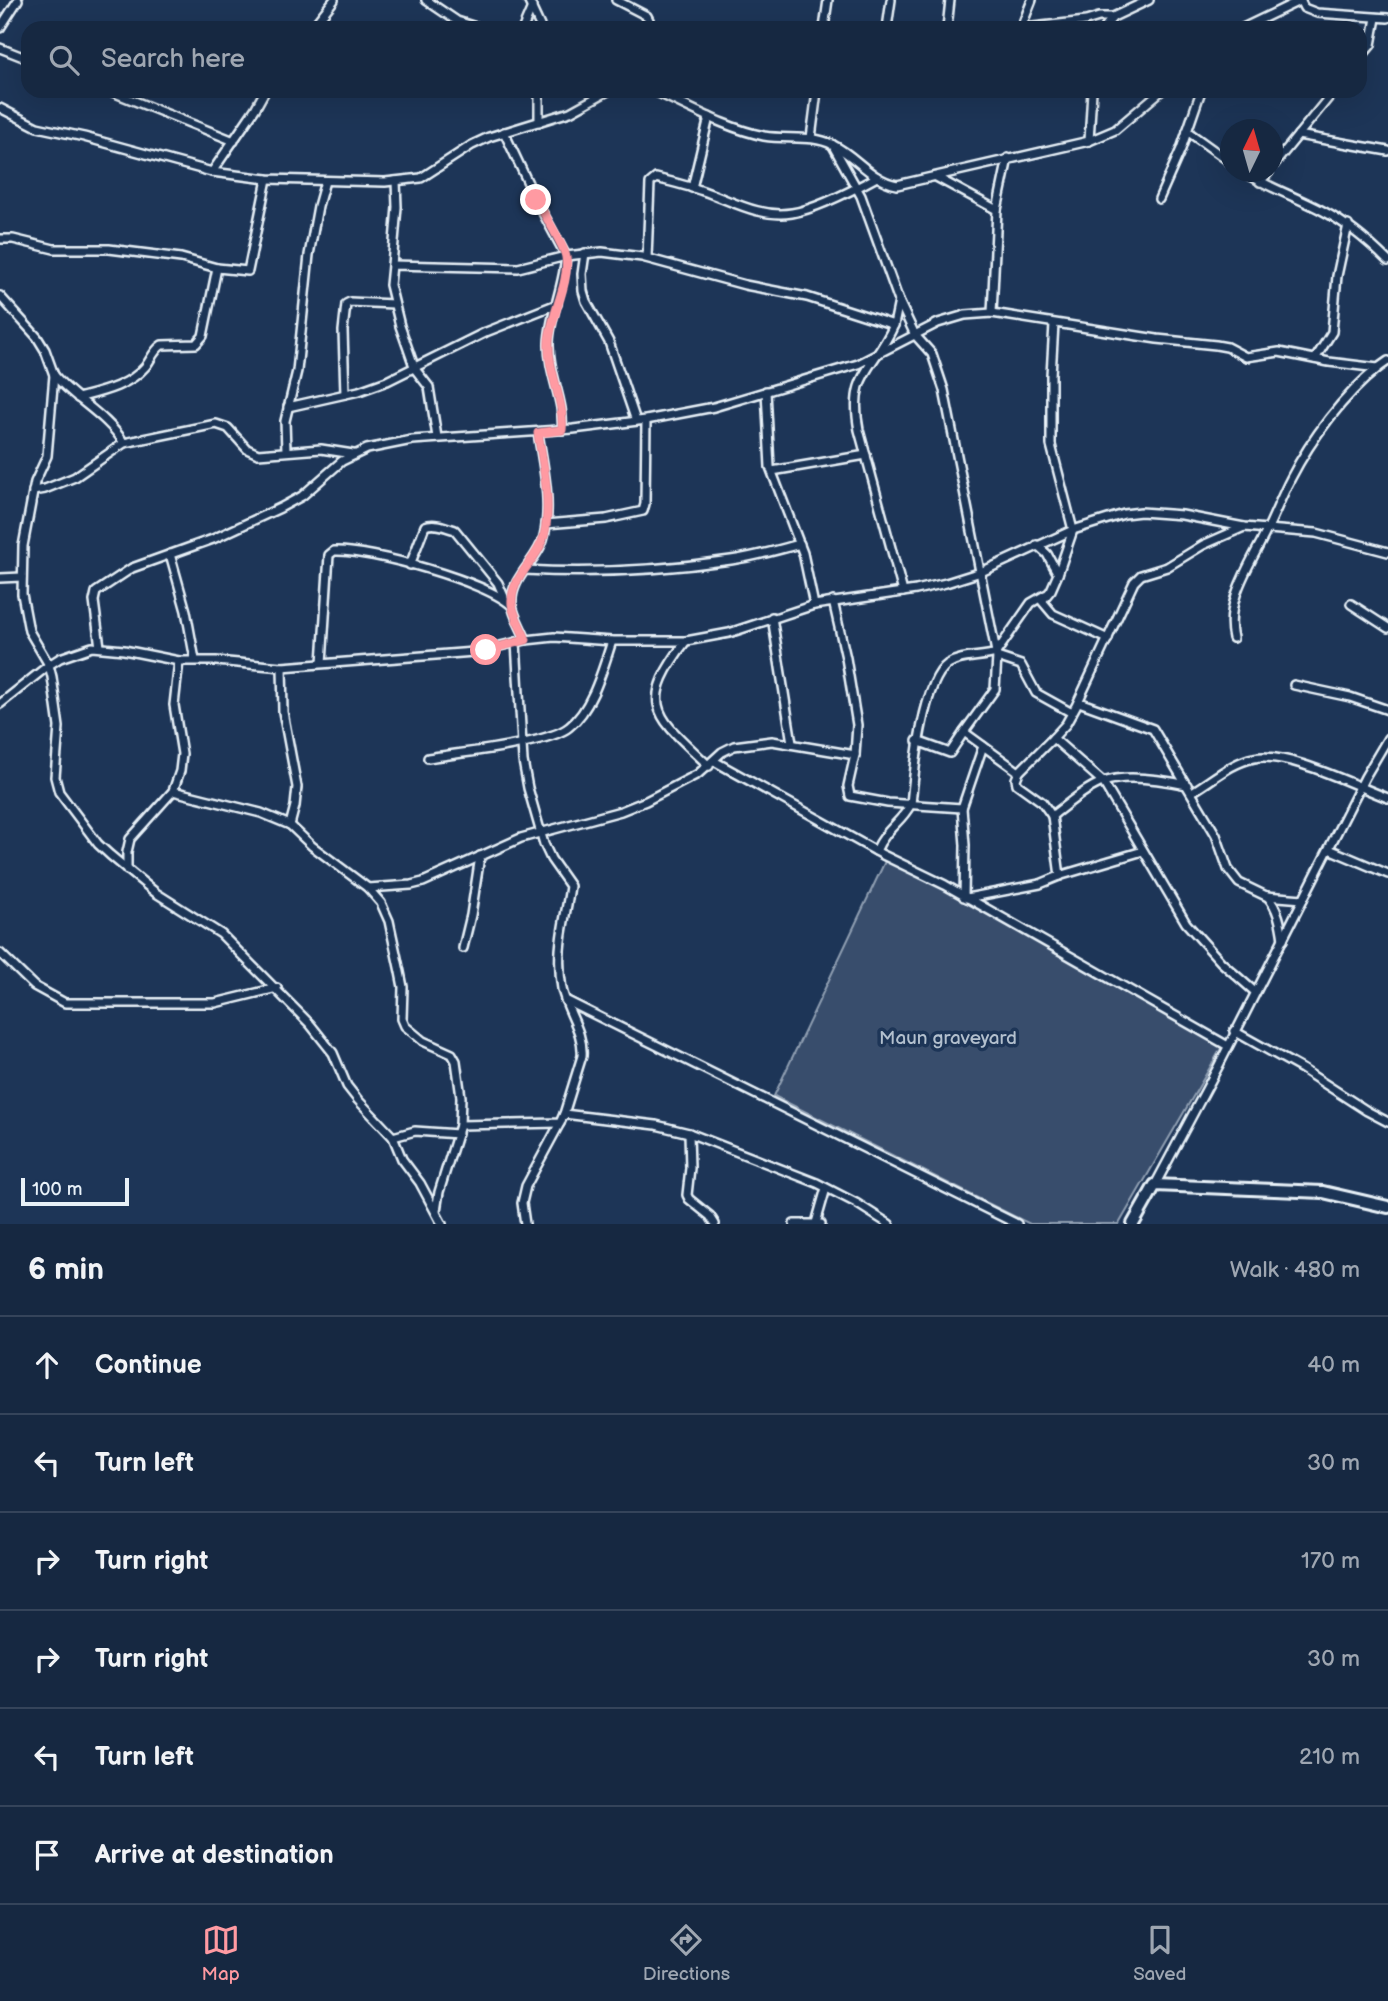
<!DOCTYPE html>
<meta charset="utf-8">
<style>
:root{--surface:#162841;--page:#1f3048;--text:#f1f3f6;--muted:#9ea6b1;--line:#35445a;--accent:#ff9aa2}
body{margin:0;font-family:"Balsamiq Sans",sans-serif;background:var(--page);color:var(--text)}
.compass{position:absolute;left:1220px;top:119px;width:63px;height:63px;border-radius:50%;background:var(--surface);box-shadow:0 7px 28px #0002;rotate:5deg}
.scale{position:absolute;left:21px;bottom:18px;width:108px;box-sizing:border-box;padding-left:7px;border:4px solid #e8f1f8;border-top:0;font-size:19px;line-height:24px;white-space:nowrap;color:#e8f1f8;-webkit-text-stroke:5px #1d3557;paint-order:stroke}
.stop{position:absolute;width:21px;height:21px;margin:-16px;border:5px solid #ff9aa2;border-radius:50%;background:#fff}
.stop.end{background:#ff9aa2;border-color:#fff;box-shadow:0 2px 7px #0008}
.list{margin:0;padding:0;list-style:none}
h2{display:flex;justify-content:space-between;align-items:center;height:91px;margin:0;padding:0 28px;font-size:30px}
h2 small{font-size:23px;font-weight:400;color:var(--muted)}
.list li{display:grid;grid-template-columns:46px 1fr auto;gap:21px;align-items:center;box-sizing:border-box;height:98px;padding:0 28px;border-top:2px solid var(--line)}
.list b{display:block;font-size:26px;white-space:nowrap}
.list em{font-size:23px;font-style:normal;color:var(--muted)}
.icon{flex:none;width:38px;height:38px;fill:none;stroke:currentColor;stroke-width:2;stroke-linecap:round;stroke-linejoin:round}
.map{position:relative;flex:none;width:1388px;height:1224px;overflow:hidden}
.search{position:absolute;background:var(--surface);box-shadow:0 7px 28px #0002;left:21px;right:21px;top:21px;height:77px;display:flex;align-items:center;gap:18px;box-sizing:border-box;padding:0 24px;border-radius:21px;color:var(--muted);font-size:26px}
.sheet{height:679px;background:var(--surface)}
nav{display:flex;justify-content:space-around;align-items:center;box-sizing:border-box;height:98px;border-top:2px solid var(--line);background:var(--surface);font-size:19px;color:var(--muted)}
nav a{display:grid;justify-items:center;gap:4px}
nav .on{color:var(--accent)}
.map>svg:first-child{display:block}
.green{fill:#374d6c;stroke:#909fb2;stroke-width:2}
.lines{fill:none;stroke-linecap:round;stroke-linejoin:round}
.street-casing{stroke:#e8f1f8;stroke-width:12}
.secondary-casing{stroke:#e8f1f8;stroke-width:16}
.street{stroke:#1d3557;stroke-width:7}
.secondary{stroke:#1d3557;stroke-width:10}
.route{stroke:#ff9aa2;stroke-width:9}
.labels{text-anchor:middle;dominant-baseline:central;stroke-width:7;stroke-linejoin:round;paint-order:stroke}
.park-label{font-size:19px;fill:#b3c0ce;stroke:#1d3557}
</style>
<div class="map">
<svg width="1388" height="1224" viewBox="0 0 1388 1224">
<rect width="100%" height="100%" fill="#1d3557"/>
<filter id="ink" filterUnits="userSpaceOnUse"><feTurbulence type="fractalNoise" baseFrequency=".0143" numOctaves="2"/><feDisplacementMap in="SourceGraphic" scale="14" xChannelSelector="R" yChannelSelector="G"/><feConvolveMatrix kernelMatrix="1 2 1 2 8 2 1 2 1" color-interpolation-filters="sRGB"/></filter>
<g filter="url(#ink)">
<polygon class="green" points="888,855 1223,1045 1119,1224 1030,1224 774,1096"/>
<g class="lines">
<defs>
<g id="street">
<polyline points="426,0 457,21 479,28"/>
<polyline points="528,0 541,28"/>
<polyline points="616,0 647,16 649,20 646,28"/>
<polyline points="1300,0 1304,8 1317,13 1388,18"/>
<polyline points="0,28 18,0"/>
<polyline points="312,28 334,0"/>
<polyline points="523,28 532,7"/>
<polyline points="824,28 828,0"/>
<polyline points="887,28 891,0"/>
<polyline points="947,28 950,0"/>
<polyline points="1021,28 1032,0"/>
<polyline points="1024,28 1086,21 1099,17 1113,17 1149,0"/>
<polyline points="1104,28 1113,17"/>
<polyline points="1243,28 1301,0"/>
<polyline points="0,48 28,59"/>
<polyline points="1360,58 1371,45 1376,18"/>
<polyline points="110,91 234,141"/>
<path d="M 654,91 C 690,107 725,128 764,136 C 787,140 812,134 833,145 C 856,156 871,180 897,185 L 1089,141 L 1115,130 L 1161,91"/>
<polyline points="0,108 37,127 84,137 212,172 267,179 385,182 421,178 472,145 489,137 570,112 608,91"/>
<polyline points="539,122 539,91"/>
<polyline points="1187,131 1230,162"/>
<polyline points="504,132 536,200 566,256 602,252 642,257 745,285 807,297 894,325 899,301"/>
<polyline points="1298,135 1388,151"/>
<polyline points="811,138 817,91"/>
<polyline points="1089,141 1092,91"/>
<polyline points="832,144 861,196 899,301 915,335 932,354 944,390 997,657 1021,665 1036,693 1072,713"/>
<polyline points="1272,167 1334,91"/>
<polyline points="212,172 255,109 265,91"/>
<path d="M 1244,172 C 1269,188 1297,197 1323,211 C 1348,224 1368,241 1388,261"/>
<polyline points="936,177 997,210 992,313"/>
<polyline points="1260,182 1269,172"/>
<polyline points="692,188 709,117"/>
<polyline points="1159,199 1181,149 1201,91"/>
<polyline points="997,210 1008,158"/>
<polyline points="0,239 13,239 54,249 109,249 181,258 217,268 248,271 267,179"/>
<polyline points="585,253 582,274 583,291 586,301 609,342 636,421"/>
<path d="M 647,258 L 650,183 L 656,178 C 672,182 688,186 703,191 C 732,201 760,218 792,213 C 817,209 855,189 877,177"/>
<polyline points="392,265 397,207 396,181"/>
<polyline points="0,296 37,337 45,350 54,375 47,456 35,482 23,546 22,594 29,631 49,665 52,677 59,727 55,777 59,792 98,844 110,855 156,893 221,934 310,1024 333,1053 347,1086 358,1100 393,1137 402,1159 420,1183 442,1224"/>
<polyline points="1054,324 1051,375 1051,445 1073,530 1058,574"/>
<path d="M 894,325 C 874,370 848,373 859,430 L 903,592"/>
<polyline points="1315,359 1332,332 1337,276 1348,225"/>
<path d="M 54,375 C 75,400 106,414 124,443"/>
<polyline points="766,391 770,467 803,553 814,605"/>
<polyline points="345,394 343,331 346,304 350,302 394,304"/>
<path d="M 78,398 C 101,392 129,386 145,367 C 151,360 153,351 162,345 L 196,344 L 203,336 L 217,268"/>
<polyline points="288,407 359,391 387,381 486,332 557,304"/>
<path d="M 437,437 L 429,387 L 415,369 L 400,326 L 390,285 L 392,265 L 518,268 L 566,256 C 564,286 550,314 549,343 C 548,374 565,401 562,430"/>
<polyline points="286,450 285,421 297,371 309,255 318,206 325,181"/>
<polyline points="772,471 866,455"/>
<polyline points="33,491 45,489 75,477 124,443 216,424 228,428 247,449 258,454 321,449 353,454"/>
<polyline points="546,524 606,519 643,511 645,504 646,420"/>
<polyline points="1244,527 1203,545 1167,567 1141,575 1134,582 1076,706 1066,724 1053,738 1103,782 1186,923 1221,962 1255,992"/>
<polyline points="1037,545 1047,554 1058,574 1051,590 1042,601 1053,614 1108,639"/>
<polyline points="170,554 186,611 195,660"/>
<path d="M 410,565 L 425,526 C 434,522 446,527 455,530 L 498,583 L 504,597"/>
<path d="M 525,570 C 594,574 663,570 731,560 C 754,557 777,550 800,544"/>
<polyline points="0,578 22,577"/>
<polyline points="833,601 846,658 857,725 855,755 848,786 850,796 888,803 962,808 983,746"/>
<polyline points="1351,604 1388,628"/>
<polyline points="772,617 792,743"/>
<path d="M 1233,638 C 1224,601 1251,563 1266,532 C 1275,514 1282,495 1291,478 C 1311,439 1344,395 1378,368"/>
<path d="M 526,640 C 522,629 513,615 512,604 C 510,577 539,560 544,536 C 552,503 543,465 538,433"/>
<path d="M 686,641 C 636,707 657,716 709,766"/>
<path d="M 516,642 L 523,761 L 528,788 L 544,844 L 551,859 L 570,886 C 565,923 555,949 562,989 C 567,1012 584,1032 582,1056 L 564,1114"/>
<polyline points="100,647 94,601 96,592 132,568 213,539 280,508 302,496 342,461 367,449 412,440 573,429 646,420 714,407 858,364 938,323 965,315 992,313 1157,339 1216,345 1227,347 1246,357 1279,352 1329,362 1378,368 1388,361"/>
<polyline points="997,657 995,689 964,732 1019,772 1016,779 1017,784 1042,802 1052,816"/>
<path d="M 322,663 L 329,555 L 334,551 C 369,549 488,582 512,606"/>
<polyline points="282,667 283,712 297,787 295,806 290,825"/>
<polyline points="1294,685 1350,697 1388,710"/>
<polyline points="1079,702 1153,729 1216,835 1228,869 1239,883 1266,896 1303,899"/>
<polyline points="0,704 49,665 60,658 92,647 124,650 179,661 216,661 282,667 474,652 526,640 554,637 612,641 686,641 729,633 814,605 916,590 946,583 981,572 1073,530 1124,514 1141,512 1182,515 1244,527 1316,533 1388,552"/>
<polyline points="917,741 950,753 964,732"/>
<path d="M 428,758 C 458,753 549,744 569,727 C 592,710 603,668 612,641"/>
<polyline points="714,761 883,855 945,885 1228,1046"/>
<polyline points="1019,772 1053,738"/>
<polyline points="173,791 261,813 290,825 312,846 368,888 381,903 389,921 400,972 403,987 402,1019 405,1026 423,1041 452,1054 456,1061 461,1097 460,1125 439,1192 436,1211"/>
<path d="M 1192,792 C 1211,781 1232,762 1254,758 C 1288,751 1355,786 1388,798"/>
<polyline points="962,808 965,845 964,897"/>
<polyline points="1329,849 1388,874"/>
<path d="M 876,851 C 886,828 901,823 911,804 C 914,774 922,682 948,664 C 962,655 981,658 996,653 L 1031,603 L 1045,595"/>
<polyline points="127,870 127,852 130,839 173,791 180,771 182,754 174,705 179,661"/>
<path d="M 1060,876 L 1052,816 C 1065,806 1087,787 1103,782 C 1126,774 1164,780 1187,785"/>
<polyline points="368,888 411,885 423,882 521,838 621,811 646,801 698,774 722,752 734,746 772,741 855,755"/>
<path d="M 1267,896 C 1278,908 1281,924 1283,940"/>
<polyline points="967,898 1040,884 1062,875 1143,851"/>
<polyline points="463,948 471,915 480,856"/>
<polyline points="0,953 34,986 65,1003 215,1003 277,988"/>
<polyline points="565,1000 1017,1224"/>
<polyline points="1234,1031 1302,1069 1367,1111 1388,1122"/>
<polyline points="460,1125 560,1123 564,1114 656,1125 689,1133 817,1183 856,1203 889,1224"/>
<polyline points="689,1133 690,1168 687,1195 689,1199 710,1216 715,1224"/>
<polyline points="393,1137 415,1131 458,1134"/>
<polyline points="1155,1185 1218,1067 1365,777 1388,738"/>
<polyline points="816,1223 826,1188"/>
<polyline points="525,1224 522,1203 526,1186 560,1123"/>
<polyline points="794,1224 821,1224"/>
</g>
<polyline id="secondary" points="1133,1224 1155,1185 1323,1192 1388,1207"/>
</defs>
<use href="#street" class="street-casing"/>
<use href="#secondary" class="secondary-casing"/>
<use href="#street" class="street"/>
<use href="#secondary" class="secondary"/>
</g>
</g>
<g class="lines" filter="url(#ink)">
<path class="route" d="M 486,650 L 526,640 C 522,629 513,615 512,604 C 510,577 538,560 544,536 C 552,503 543,465 538,433 L 562,430 C 565,400 547,372 549,341 C 551,315 570,283 566,257 C 564,245 543,212 536,200"/>
</g>
<g class="labels">
<g class="park-label">
<text x="948" y="1038">Maun graveyard</text>
</g>
</g>
</svg>
<svg class="compass" viewBox="-18 -18 36 36"><path d="M0-13l5 13h-10z" fill="#e53935"/><path d="M0 13l5-13h-10z" fill="#9ea6b1"/></svg>
<div class="scale">100 m</div>
<div class="stop" style="left:486px;top:650px"></div>
<div class="stop end" style="left:536px;top:200px"></div>
<div class="search"><svg class="icon" aria-label="search" viewBox="0 0 24 24"><circle cx="10" cy="10" r="6"/><path d="M15 15l6 6"/></svg>Search here</div>
</div>
<section class="sheet">
<h2>6 min<small>Walk · 480 m</small></h2>
<ul class="list">
<li><svg class="icon" aria-label="ahead" viewBox="0 0 24 24"><path d="M12 20V5M6 11l6-6 6 6"/></svg><div><b>Continue</b></div><em>40 m</em></li>
<li><svg class="icon" aria-label="left" viewBox="0 0 24 24"><path d="M17 20v-9H6M10 6l-5 5 5 5"/></svg><div><b>Turn left</b></div><em>30 m</em></li>
<li><svg class="icon" aria-label="right" viewBox="0 0 24 24"><path d="M7 20v-9h11M14 6l5 5-5 5"/></svg><div><b>Turn right</b></div><em>170 m</em></li>
<li><svg class="icon" aria-label="right" viewBox="0 0 24 24"><path d="M7 20v-9h11M14 6l5 5-5 5"/></svg><div><b>Turn right</b></div><em>30 m</em></li>
<li><svg class="icon" aria-label="left" viewBox="0 0 24 24"><path d="M17 20v-9H6M10 6l-5 5 5 5"/></svg><div><b>Turn left</b></div><em>210 m</em></li>
<li><svg class="icon" aria-label="arrive" viewBox="0 0 24 24"><path d="M6 21V4h12l-3 4 3 4H6"/></svg><div><b>Arrive at destination</b></div></li>
</ul>
</section>
<nav>
<a class="on"><svg class="icon" aria-label="map" viewBox="0 0 24 24"><path d="M3 6l6-2 6 2 6-2v14l-6 2-6-2-6 2zM9 4v14M15 6v14"/></svg>Map</a>
<a><svg class="icon" aria-label="directions" viewBox="0 0 24 24"><path d="M12 3l9 9-9 9-9-9zM9 14v-3h6M13 9l2 2-2 2"/></svg>Directions</a>
<a><svg class="icon" aria-label="saved" viewBox="0 0 24 24"><path d="M7 4h10v16l-5-4-5 4z"/></svg>Saved</a>
</nav>
